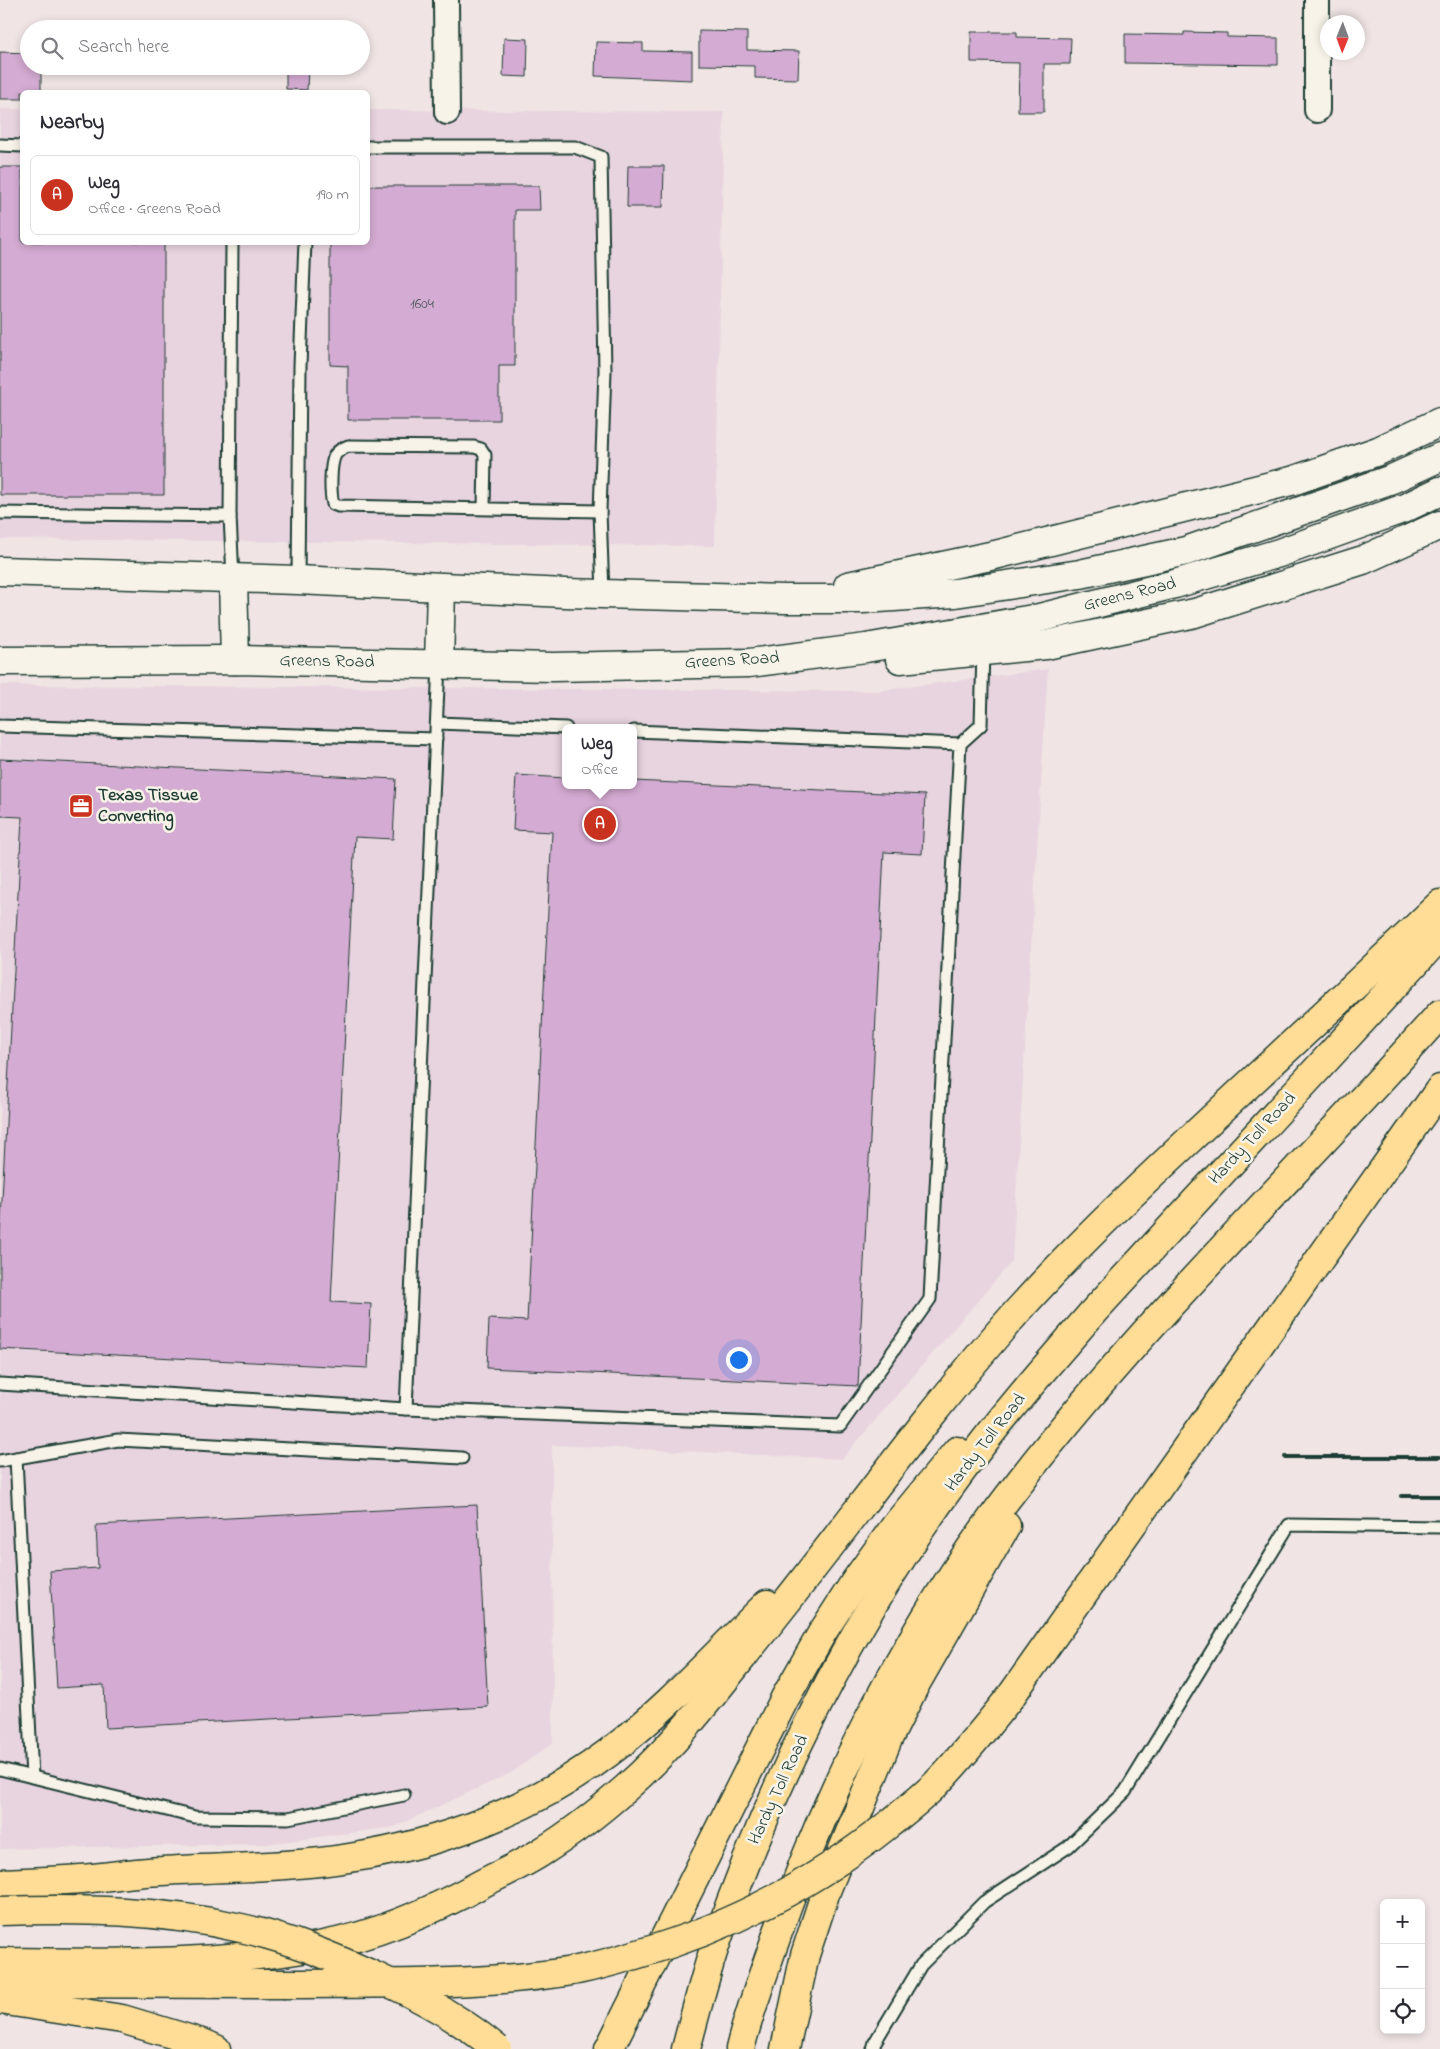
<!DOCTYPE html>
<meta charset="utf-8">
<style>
:root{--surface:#fff;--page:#f2f2f3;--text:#2b2b33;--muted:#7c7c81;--line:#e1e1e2;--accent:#c8321e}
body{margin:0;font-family:"Indie Flower",sans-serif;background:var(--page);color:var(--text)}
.controls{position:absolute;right:15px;bottom:15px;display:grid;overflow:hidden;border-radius:8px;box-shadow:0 2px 8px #0003}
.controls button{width:45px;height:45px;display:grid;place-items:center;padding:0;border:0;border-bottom:1px solid var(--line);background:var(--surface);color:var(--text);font:25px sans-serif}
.compass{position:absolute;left:1320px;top:15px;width:45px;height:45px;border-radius:50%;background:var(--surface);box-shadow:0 2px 8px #0003;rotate:181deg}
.you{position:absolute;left:738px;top:1359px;width:18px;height:18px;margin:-12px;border:4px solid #fff;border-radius:50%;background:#1a73e8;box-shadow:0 0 0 8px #1a73e833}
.badge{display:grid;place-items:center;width:32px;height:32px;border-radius:50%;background:var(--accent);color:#fff;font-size:16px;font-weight:700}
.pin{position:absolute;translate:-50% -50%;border:2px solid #fff;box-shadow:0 1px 5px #0006}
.popup{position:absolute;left:562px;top:724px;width:75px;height:65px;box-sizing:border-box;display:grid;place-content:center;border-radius:8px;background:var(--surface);filter:drop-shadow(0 1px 4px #0005);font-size:16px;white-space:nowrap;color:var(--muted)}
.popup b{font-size:19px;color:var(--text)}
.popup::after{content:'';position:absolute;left:50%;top:100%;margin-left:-10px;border:10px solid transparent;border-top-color:var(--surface)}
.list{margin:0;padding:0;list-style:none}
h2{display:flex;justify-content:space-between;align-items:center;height:65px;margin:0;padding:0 20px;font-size:21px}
h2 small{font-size:16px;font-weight:400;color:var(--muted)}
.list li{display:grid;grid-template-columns:32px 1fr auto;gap:15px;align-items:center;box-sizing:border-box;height:80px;margin:0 10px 10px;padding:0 10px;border:1px solid var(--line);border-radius:8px}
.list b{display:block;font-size:19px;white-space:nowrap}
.list p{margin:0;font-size:16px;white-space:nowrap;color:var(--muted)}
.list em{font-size:16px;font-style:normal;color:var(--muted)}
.icon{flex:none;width:28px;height:28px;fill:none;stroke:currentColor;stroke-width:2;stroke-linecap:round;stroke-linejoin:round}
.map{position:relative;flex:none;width:1440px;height:2049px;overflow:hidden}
.search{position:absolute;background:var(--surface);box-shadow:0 2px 8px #0003;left:20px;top:20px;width:350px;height:55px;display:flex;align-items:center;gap:12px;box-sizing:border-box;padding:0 18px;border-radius:28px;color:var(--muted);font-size:19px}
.panel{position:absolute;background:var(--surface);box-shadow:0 2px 8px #0003;left:20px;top:90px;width:350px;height:155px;border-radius:8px}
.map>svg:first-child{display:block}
.built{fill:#e8d4df;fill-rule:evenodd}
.building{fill:#d4abd2;stroke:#1f3d34}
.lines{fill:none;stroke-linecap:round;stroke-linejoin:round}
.service-casing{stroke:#1f3d34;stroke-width:15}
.minor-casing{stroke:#1f3d34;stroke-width:28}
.secondary-casing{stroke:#1f3d34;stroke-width:31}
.motorway-casing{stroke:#1f3d34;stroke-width:31}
.service{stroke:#f7f3e8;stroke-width:11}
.minor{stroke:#f7f3e8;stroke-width:24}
.secondary{stroke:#f7f3e8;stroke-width:28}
.motorway{stroke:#ffdd96;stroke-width:28}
.rail{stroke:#1f3d34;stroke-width:4}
.motorway-bridge-casing{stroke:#1f3d34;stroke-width:31;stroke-linecap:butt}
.motorway-bridge{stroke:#ffdd96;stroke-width:28}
.labels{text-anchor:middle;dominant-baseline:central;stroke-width:5;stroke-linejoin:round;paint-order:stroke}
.number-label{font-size:15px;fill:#4c585c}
.street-label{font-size:18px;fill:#1f3d34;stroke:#f7f3e8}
.poi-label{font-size:18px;font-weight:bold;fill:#1f3d34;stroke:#f7f3e8;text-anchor:start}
</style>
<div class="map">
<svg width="1440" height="2049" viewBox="0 0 1440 2049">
<rect width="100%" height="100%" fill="#f0e5e4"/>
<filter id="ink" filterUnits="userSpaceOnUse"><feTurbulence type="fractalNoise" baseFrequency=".02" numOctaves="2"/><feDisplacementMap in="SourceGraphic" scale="10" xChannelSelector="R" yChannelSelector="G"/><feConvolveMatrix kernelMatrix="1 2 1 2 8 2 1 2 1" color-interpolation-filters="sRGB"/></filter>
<g filter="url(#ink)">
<g class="built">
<polygon points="0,109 22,109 22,242 368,242 368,110 724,112 715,546 0,539"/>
<path d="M 1048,669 L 1012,1261 L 842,1459 L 552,1445 L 553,1743 L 511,1773 L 394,1827 L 267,1844 L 0,1849 L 0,685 L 876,691 ZM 566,728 L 634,728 L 634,785 L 566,785 Z"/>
</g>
<g class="building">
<polygon points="699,31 747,32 747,50 799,51 798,79 755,78 755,66 699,65"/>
<polygon points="971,32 1017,32 1017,37 1071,38 1070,64 1044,64 1044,112 1018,112 1019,63 971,62"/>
<polygon points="1184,32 1227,33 1227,37 1278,38 1278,65 1125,63 1125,34 1184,35"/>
<polygon points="504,38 528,39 527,77 503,76"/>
<polygon points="596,42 643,43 643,51 692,52 692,80 595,76"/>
<polygon points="0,52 29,53 29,66 41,66 41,92 22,92 22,99 0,99"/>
<polygon points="286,68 308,68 307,90 286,89"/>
<polygon points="628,166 664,166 663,207 627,207"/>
<polygon points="0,167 22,167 22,242 164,242 164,495 0,495"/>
<polygon points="368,186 539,186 540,210 515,210 515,366 499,366 499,420 348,420 348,366 330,365 330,242 368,242"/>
<polygon points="0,759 396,779 393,839 355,837 331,1302 371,1304 368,1368 0,1349 0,1238 22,817 0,816"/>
<polygon points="516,775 566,778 566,785 634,785 634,781 925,795 922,854 884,852 858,1386 487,1368 489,1319 527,1321 552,832 513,830"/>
<polygon points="477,1505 488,1707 106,1728 104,1685 57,1688 50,1571 98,1568 96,1525"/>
</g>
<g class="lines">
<defs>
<g id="service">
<polyline points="0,145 22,146"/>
<polyline points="368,147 575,147 601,157 605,371 600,511 603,594"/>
<path d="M 484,509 L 485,455 L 481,449 L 474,447 L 348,446 C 343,448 338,450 335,455 C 330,465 330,493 333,504 L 338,506 L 600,511"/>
<polyline points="0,513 230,516 233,578"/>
<polyline points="230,516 232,242"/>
<polyline points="298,580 300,366 305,242"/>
<polyline points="439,664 406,1409 840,1426 930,1299 960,744 634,731"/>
<polyline points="437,723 566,728"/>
<polyline points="0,726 436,739"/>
<polyline points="960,744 981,725 983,651"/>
<polyline points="0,1384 406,1409"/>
<polyline points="16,1458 32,1777"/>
<polyline points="0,1461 118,1440 462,1458"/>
<polyline points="0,1769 195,1817 288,1818 404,1795"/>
<polyline points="873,2049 875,2042 921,1965 984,1902 1068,1847 1125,1792 1289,1525 1440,1527"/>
</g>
<g id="minor">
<polyline points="446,0 447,112"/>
<polyline points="1317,0 1317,110"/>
</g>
<g id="secondary">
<polyline points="0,571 298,580 565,593 785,599 863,599 955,593 1080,574 1186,551 1392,479 1440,457"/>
<polyline points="233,578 235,660"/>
<polyline points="848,586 995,555 1295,480 1378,451 1440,422"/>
<polyline points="900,659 1046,645 1195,613 1363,560 1440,525"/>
<polyline points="0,661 235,660 553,667 749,663 866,648 1039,618 1175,584 1279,553 1405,508 1440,491"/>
<polyline points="439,664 441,588"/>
</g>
<g id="motorway">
<polyline points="1011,1696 1440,1089"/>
<path d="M 0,1883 C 27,1882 54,1881 81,1879 C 108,1877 135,1872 162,1871 C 224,1867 288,1868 349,1858 C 442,1844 533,1809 608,1753 C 664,1712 717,1653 767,1604"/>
<path d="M 0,1962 C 106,1963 214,1966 319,1946 C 378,1935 433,1911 485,1882 C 505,1872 525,1863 543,1851 C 572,1833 600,1811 626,1788 C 675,1745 715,1692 756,1640 C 839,1538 915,1430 1001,1330 C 1059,1263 1122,1203 1186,1143 C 1271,1063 1357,985 1440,904"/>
<polyline points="0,1983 282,1984"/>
<polyline points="0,2000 122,2019 205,2044 216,2049"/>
<polyline points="609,2049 785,1698 822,1633 856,1580 896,1525 957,1451"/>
<path d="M 686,2049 C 695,2015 704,1979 715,1946 C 771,1784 854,1618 955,1480 C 998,1421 1046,1366 1094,1311 L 1440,936"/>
<path d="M 740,2049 C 748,2016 760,1984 771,1952 C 825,1792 905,1631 1008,1497 C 1139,1325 1297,1175 1440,1014"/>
<polyline points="785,2049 805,1955 826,1891 888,1739 915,1685 1006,1526"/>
</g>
</defs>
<use href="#service" class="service-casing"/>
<use href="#minor" class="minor-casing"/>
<use href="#secondary" class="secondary-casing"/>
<use href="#motorway" class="motorway-casing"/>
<use href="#service" class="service"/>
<use href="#minor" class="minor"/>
<use href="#secondary" class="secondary"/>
<use href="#motorway" class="motorway"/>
<g class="rail">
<polyline points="1285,1457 1440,1457"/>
<polyline points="1401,1496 1440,1496"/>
</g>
<defs>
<g id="motorway-bridge">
<path d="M 0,1911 C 81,1908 162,1910 241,1928 C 288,1938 333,1957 377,1977 C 418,1996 462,2019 497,2049"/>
<path d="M 282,1984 C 377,1983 472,1986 566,1972 C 591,1968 615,1961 638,1954 C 731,1927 814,1884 889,1824 C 905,1811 922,1798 936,1784 C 963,1756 987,1726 1011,1696"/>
</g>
</defs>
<use href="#motorway-bridge" class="motorway-bridge-casing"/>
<use href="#motorway-bridge" class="motorway-bridge"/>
</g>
</g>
<defs>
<symbol id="office-square" viewBox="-11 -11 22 22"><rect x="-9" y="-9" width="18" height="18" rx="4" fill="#c8321e" stroke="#f7f3e8"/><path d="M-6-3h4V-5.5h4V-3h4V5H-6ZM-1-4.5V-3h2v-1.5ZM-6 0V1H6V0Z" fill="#fff"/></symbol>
</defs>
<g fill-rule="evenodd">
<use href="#office-square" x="67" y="792" width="28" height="28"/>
</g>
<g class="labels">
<g class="number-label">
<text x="422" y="304">1604</text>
</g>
<g class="street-label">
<text transform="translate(1130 595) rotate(-14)">Greens Road</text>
<text transform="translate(732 661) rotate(-3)">Greens Road</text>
<text transform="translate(327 662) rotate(1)">Greens Road</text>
<text transform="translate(1253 1139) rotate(-47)">Hardy Toll Road</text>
<text transform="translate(986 1443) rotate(-52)">Hardy Toll Road</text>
<text transform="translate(779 1790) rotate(-65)">Hardy Toll Road</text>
</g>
<g class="poi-label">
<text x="98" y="796">Texas Tissue<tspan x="98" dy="21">Converting</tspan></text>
</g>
</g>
</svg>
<div class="controls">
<button>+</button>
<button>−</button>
<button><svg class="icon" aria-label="locate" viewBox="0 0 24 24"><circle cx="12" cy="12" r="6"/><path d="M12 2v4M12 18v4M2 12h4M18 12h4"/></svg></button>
</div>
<svg class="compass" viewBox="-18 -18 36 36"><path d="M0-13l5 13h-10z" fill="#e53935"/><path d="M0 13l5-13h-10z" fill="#7c7c81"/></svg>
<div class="you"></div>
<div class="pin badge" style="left:600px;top:824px">A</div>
<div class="popup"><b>Weg</b>Office</div>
<div class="search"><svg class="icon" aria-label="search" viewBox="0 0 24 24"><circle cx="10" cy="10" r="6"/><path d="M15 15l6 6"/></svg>Search here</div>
<section class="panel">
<h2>Nearby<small></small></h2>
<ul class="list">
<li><span class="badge">A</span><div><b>Weg</b><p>Office · Greens Road</p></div><em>190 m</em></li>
</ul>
</section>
</div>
